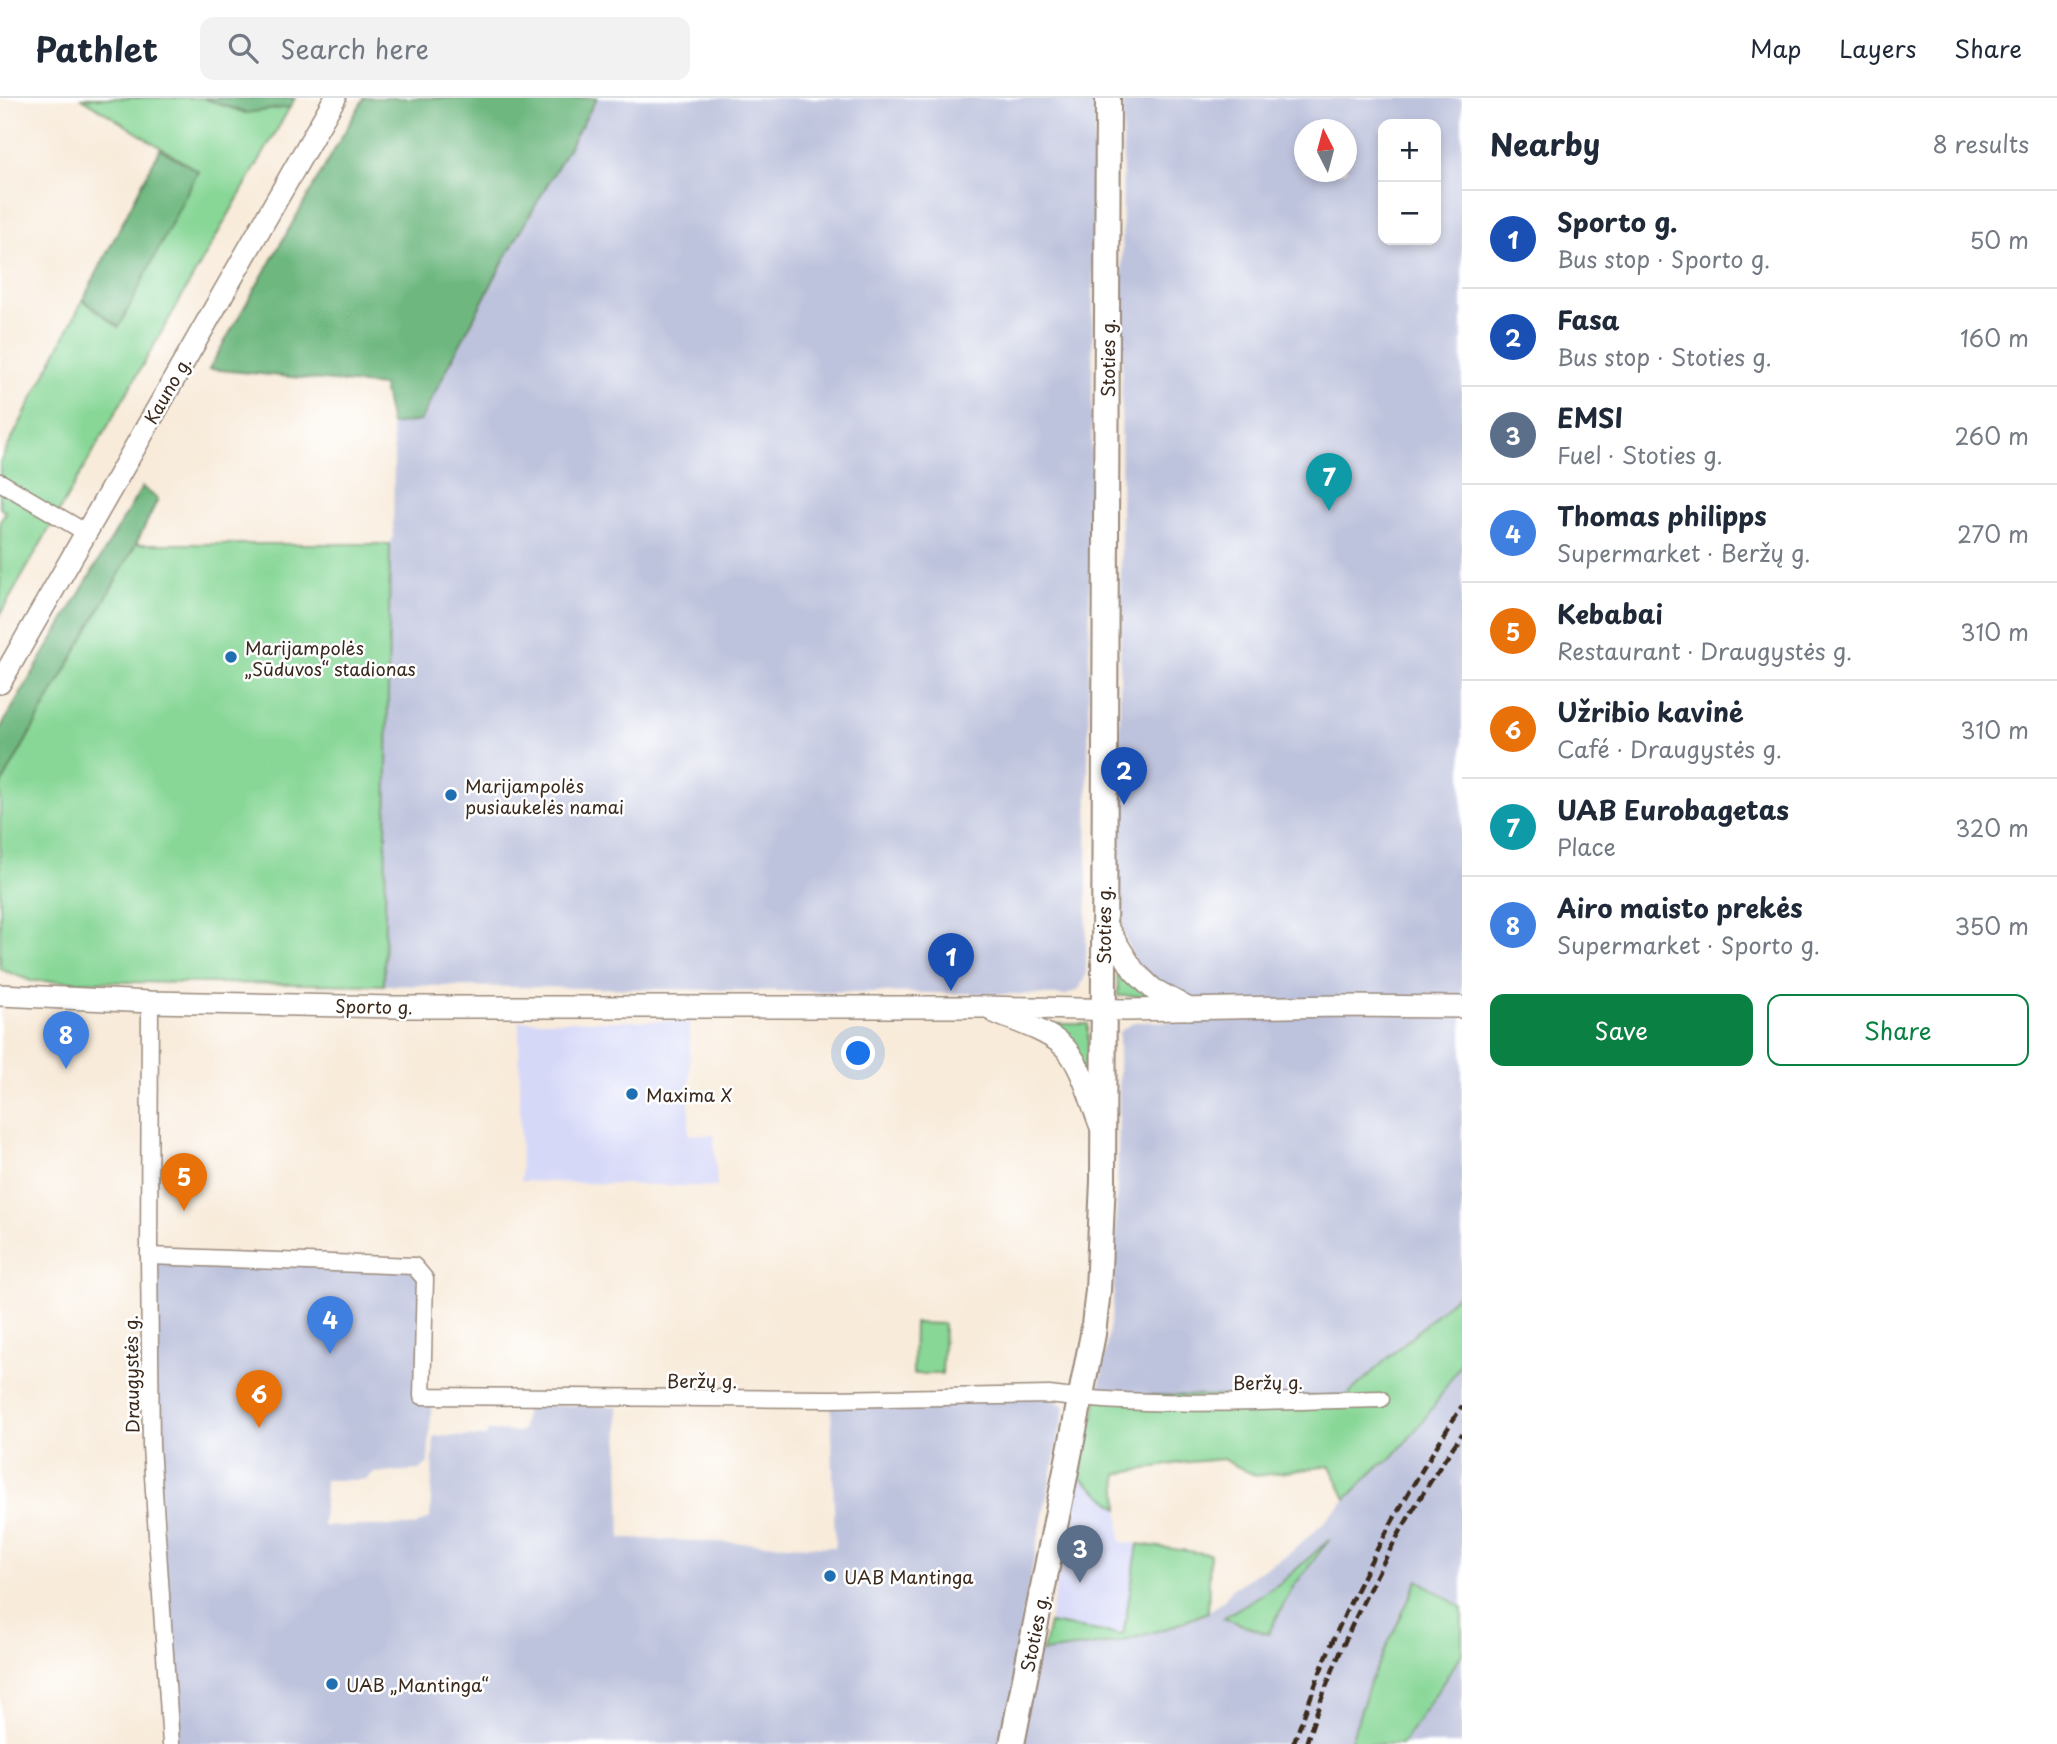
<!DOCTYPE html>
<meta charset="utf-8">
<style>
:root{--surface:#fff;--page:#f2f2f3;--text:#1f2937;--muted:#747a83;--line:#e0e1e3;--accent:#0b8043}
body{margin:0;font-family:"Playpen Sans",sans-serif;background:var(--page);color:var(--text)}
.controls{position:absolute;right:21px;top:21px;display:grid;overflow:hidden;border-radius:14px;box-shadow:0 4px 10px #0003}
.controls button{width:63px;height:63px;display:grid;place-items:center;padding:0;border:0;border-bottom:2px solid var(--line);background:var(--surface);color:var(--text);font:35px sans-serif}
.compass{position:absolute;left:1294px;top:21px;width:63px;height:63px;border-radius:50%;background:var(--surface);box-shadow:0 4px 10px #0003;rotate:354deg}
.you{position:absolute;left:859px;top:956px;width:24px;height:24px;margin:-18px;border:5px solid #fff;border-radius:50%;background:#1a73e8;box-shadow:0 0 0 10px #1a73e833}
.badge{display:grid;place-items:center;width:46px;height:46px;border-radius:50%;background:var(--accent);color:#fff;font-size:23px;font-weight:700}
.pin{position:absolute;translate:-50% -58px;filter:drop-shadow(0 2px 4px #0008)}
.pin::after{content:'';position:absolute;top:37px;width:24px;height:21px;background:inherit;clip-path:polygon(0 0,100% 0,50% 100%)}
.list{margin:0;padding:0;list-style:none}
h2{display:flex;justify-content:space-between;align-items:center;height:91px;margin:0;padding:0 28px;font-size:30px}
h2 small{font-size:23px;font-weight:400;color:var(--muted)}
.list li{display:grid;grid-template-columns:46px 1fr auto;gap:21px;align-items:center;box-sizing:border-box;height:98px;padding:0 28px;border-top:2px solid var(--line)}
.list b{display:block;font-size:26px;white-space:nowrap}
.list p{margin:0;font-size:23px;white-space:nowrap;color:var(--muted)}
.list em{font-size:23px;font-style:normal;color:var(--muted)}
.actions{display:flex;gap:14px;padding:21px 28px}
.actions a{flex:1;padding:16px 0;border:2px solid var(--accent);border-radius:14px;text-align:center;font-size:24px;color:var(--accent)}
.actions .main{background:var(--accent);color:#fff}
.icon{flex:none;width:38px;height:38px;fill:none;stroke:currentColor;stroke-width:2;stroke-linecap:round;stroke-linejoin:round}
.map{position:relative;flex:none;width:1462px;height:1646px;overflow:hidden}
header{display:flex;align-items:center;gap:42px;box-sizing:border-box;height:98px;padding:0 35px;background:var(--surface);border-bottom:2px solid var(--line)}
header strong{font-size:33px}
nav{display:flex;gap:38px;margin-inline-start:auto;font-size:24px}
.search{width:490px;height:63px;background:var(--page);display:flex;align-items:center;gap:18px;box-sizing:border-box;padding:0 24px;border-radius:14px;color:var(--muted);font-size:26px}
main{display:flex}
aside{flex:1;background:var(--surface)}
.map>svg:first-child{display:block}
.built{fill:#d6d8f8}
.industrial{fill:#bec3dd;fill-rule:evenodd}
.green{fill:#88d797;stroke:#62805a;stroke-width:2}
.forest{fill:#6eb880;stroke:#54714f;stroke-width:2}
.lines{fill:none;stroke-linecap:round;stroke-linejoin:round}
.street-casing{stroke:#9a8a7c;stroke-width:19}
.secondary-casing{stroke:#9a8a7c;stroke-width:24}
.primary-casing{stroke:#9a8a7c;stroke-width:28}
.street{stroke:#fff;stroke-width:16}
.secondary{stroke:#fff;stroke-width:21}
.primary{stroke:#fff;stroke-width:24}
.rail{stroke:#3b2a1e;stroke-width:4.5;stroke-dasharray:10 5;stroke-linecap:butt}
.poi-dot{fill:#1f6fb2;stroke:#fff;stroke-width:2.5}
.labels{text-anchor:middle;dominant-baseline:central;stroke-width:5;stroke-linejoin:round;paint-order:stroke}
.street-label{font-size:18px;fill:#3b2a1e;stroke:#fff}
.poi-label{font-size:18px;fill:#3b2a1e;stroke:#fff;text-anchor:start}
</style>
<header>
<strong>Pathlet</strong>
<div class="search"><svg class="icon" aria-label="search" viewBox="0 0 24 24"><circle cx="10" cy="10" r="6"/><path d="M15 15l6 6"/></svg>Search here</div>
<nav><a>Map</a><a>Layers</a><a>Share</a></nav>
</header>
<main>
<div class="map">
<svg width="1462" height="1646" viewBox="0 0 1462 1646">
<rect width="100%" height="100%" fill="#fff"/>
<filter id="ink" filterUnits="userSpaceOnUse"><feTurbulence type="fractalNoise" baseFrequency=".0143" numOctaves="2"/><feDisplacementMap in="SourceGraphic" scale="14" xChannelSelector="R" yChannelSelector="G"/><feConvolveMatrix kernelMatrix="1 2 1 2 8 2 1 2 1" color-interpolation-filters="sRGB"/></filter>
<filter id="wash" filterUnits="userSpaceOnUse"><feTurbulence type="fractalNoise" baseFrequency=".00686" numOctaves="4" result="noise"/><feDisplacementMap in="SourceGraphic" scale="28" xChannelSelector="R" yChannelSelector="G"/><feGaussianBlur stdDeviation="1.57" result="paint"/><feColorMatrix in="noise" values="0 0 0 0 0 0 0 0 0 0 0 0 0 0 0 0 0 1.4 0 .05"/><feComposite in="paint" operator="in"/></filter>
<g filter="url(#wash)">
<rect width="100%" height="100%" fill="#f8ebda"/>
<g class="built">
<polygon points="519,923 690,923 689,1036 714,1037 717,1089 521,1083"/>
<polygon points="1079,1378 1119,1411 1121,1444 1138,1446 1123,1537 1049,1525"/>
</g>
<g class="industrial">
<polygon points="597,0 1095,0 1086,877 1079,891 1066,897 384,887 390,446 393,438 394,356 391,327 420,323 503,164"/>
<path d="M 1123,0 L 1462,0 L 1462,1193 L 1345,1299 L 1098,1297 L 1113,1208 L 1119,1023 L 1119,934 L 1134,924 L 1181,923 L 1182,894 L 1167,891 L 1143,879 L 1129,850 L 1119,822 ZM 1383,26 L 1436,26 L 1436,142 L 1383,142 ZM 1304,32 L 1346,32 L 1346,74 L 1304,74 Z"/>
<path d="M 149,1159 L 414,1168 L 425,1181 L 422,1298 L 432,1298 L 428,1365 L 420,1372 L 373,1375 L 366,1382 L 325,1382 L 323,1428 L 414,1428 L 430,1420 L 434,1338 L 486,1339 L 488,1333 L 522,1334 L 526,1307 L 618,1308 L 621,1440 L 835,1449 L 831,1301 L 1049,1297 L 1065,1309 L 1016,1551 L 1043,1554 L 1120,1544 L 1171,1529 L 1208,1514 L 1224,1502 L 1233,1490 L 1290,1455 L 1323,1425 L 1379,1368 L 1389,1363 L 1434,1308 L 1462,1263 L 1462,1510 L 1418,1482 L 1370,1583 L 1350,1646 L 172,1646 ZM 1324,1446 L 1293,1489 L 1268,1536 L 1224,1520 L 1282,1484 Z"/>
<polygon points="1462,1556 1462,1646 1402,1646"/>
</g>
<g class="green">
<polygon points="82,0 203,0 245,15 290,9 0,517 0,423 6,414 0,410 0,364 83,202 118,229 198,73"/>
<polygon points="136,446 390,446 384,887 31,883 0,871 0,689"/>
<polygon points="1117,858 1154,898 1118,898"/>
<polygon points="1031,926 1088,926 1088,984"/>
<polygon points="1462,1193 1462,1263 1434,1308 1410,1339 1389,1363 1379,1368 1346,1401 1330,1368 1256,1378 1223,1361 1179,1365 1117,1376 1119,1411 1079,1378 1098,1297 1345,1299"/>
<polygon points="914,1225 944,1226 942,1276 913,1276"/>
<polygon points="1330,1441 1293,1489 1268,1536 1223,1520 1282,1484"/>
<polygon points="1138,1446 1210,1456 1208,1514 1171,1529 1120,1544 1043,1554 1049,1525 1123,1537"/>
<polygon points="1418,1482 1462,1510 1462,1556 1402,1646 1350,1646 1370,1584"/>
</g>
<g class="forest">
<polygon points="203,0 295,0 290,9 245,15"/>
<polygon points="364,0 597,0 503,164 420,323 391,327 383,288 209,271"/>
<polygon points="160,51 198,73 119,229 83,202"/>
<polygon points="142,389 158,401 136,446 0,689 0,631"/>
</g>
</g>
<g filter="url(#ink)">
<g class="lines">
<defs>
<g id="street">
<polyline points="0,384 85,434"/>
<polyline points="150,904 149,1158 151,1348 171,1646"/>
<path d="M 149,1158 L 414,1168 L 425,1181 L 422,1298 L 831,1301 L 1049,1297 C 1157,1310 1272,1303 1381,1301"/>
</g>
<g id="secondary">
<polyline points="0,585 335,0"/>
<polyline points="1103,823 1134,873 1153,891 1189,911"/>
<polyline points="0,897 150,904 395,909 983,909 1127,912 1339,908 1462,909"/>
<path d="M 994,914 C 1015,923 1042,931 1060,945 C 1081,961 1091,1005 1101,1029"/>
</g>
<polyline id="primary" points="1012,1646 1093,1236 1098,1192 1103,1083 1108,0"/>
</defs>
<use href="#street" class="street-casing"/>
<use href="#secondary" class="secondary-casing"/>
<use href="#primary" class="primary-casing"/>
<use href="#street" class="street"/>
<use href="#secondary" class="secondary"/>
<use href="#primary" class="primary"/>
<g class="rail">
<path d="M 1293,1646 C 1309,1606 1322,1565 1340,1527 C 1374,1451 1417,1378 1462,1308"/>
<path d="M 1306,1646 C 1341,1536 1396,1431 1462,1336"/>
</g>
</g>
</g>
<g class="poi-dot">
<circle cx="231" cy="559" r="7"/>
<circle cx="451" cy="697" r="7"/>
<circle cx="632" cy="996" r="7"/>
<circle cx="830" cy="1478" r="7"/>
<circle cx="332" cy="1586" r="7"/>
</g>
<g class="labels">
<g class="street-label">
<text transform="translate(1107 260) rotate(-90)">Stoties g.</text>
<text transform="translate(167 292) rotate(-60)">Kauno g.</text>
<text transform="translate(1103 827) rotate(-90)">Stoties g.</text>
<text transform="translate(374 908) rotate(1)">Sporto g.</text>
<text transform="translate(131 1276) rotate(-91)">Draugystės g.</text>
<text x="702" y="1282">Beržų g.</text>
<text transform="translate(1268 1284) rotate(-1)">Beržų g.</text>
<text transform="translate(1034 1535) rotate(-79)">Stoties g.</text>
</g>
<g class="poi-label">
<text x="245" y="549">Marijampolės<tspan x="245" dy="21">„Sūduvos“ stadionas</tspan></text>
<text x="465" y="687">Marijampolės<tspan x="465" dy="21">pusiaukelės namai</tspan></text>
<text x="646" y="996">Maxima X</text>
<text x="844" y="1478">UAB Mantinga</text>
<text x="346" y="1586">UAB „Mantinga“</text>
</g>
</g>
</svg>
<div class="controls">
<button>+</button>
<button>−</button>
</div>
<svg class="compass" viewBox="-18 -18 36 36"><path d="M0-13l5 13h-10z" fill="#e53935"/><path d="M0 13l5-13h-10z" fill="#747a83"/></svg>
<div class="you"></div>
<div class="pin badge" style="left:951px;top:893px;background:#1a4fb4">1</div>
<div class="pin badge" style="left:1124px;top:707px;background:#1a4fb4">2</div>
<div class="pin badge" style="left:1080px;top:1485px;background:#5c6f8a">3</div>
<div class="pin badge" style="left:330px;top:1256px;background:#3f7fe0">4</div>
<div class="pin badge" style="left:184px;top:1113px;background:#e8710a">5</div>
<div class="pin badge" style="left:259px;top:1330px;background:#e8710a">6</div>
<div class="pin badge" style="left:1329px;top:413px;background:#0f9aa8">7</div>
<div class="pin badge" style="left:66px;top:971px;background:#3f7fe0">8</div>
</div>
<aside>
<h2>Nearby<small>8 results</small></h2>
<ul class="list">
<li><span class="badge" style="background:#1a4fb4">1</span><div><b>Sporto g.</b><p>Bus stop · Sporto g.</p></div><em>50 m</em></li>
<li><span class="badge" style="background:#1a4fb4">2</span><div><b>Fasa</b><p>Bus stop · Stoties g.</p></div><em>160 m</em></li>
<li><span class="badge" style="background:#5c6f8a">3</span><div><b>EMSI</b><p>Fuel · Stoties g.</p></div><em>260 m</em></li>
<li><span class="badge" style="background:#3f7fe0">4</span><div><b>Thomas philipps</b><p>Supermarket · Beržų g.</p></div><em>270 m</em></li>
<li><span class="badge" style="background:#e8710a">5</span><div><b>Kebabai</b><p>Restaurant · Draugystės g.</p></div><em>310 m</em></li>
<li><span class="badge" style="background:#e8710a">6</span><div><b>Užribio kavinė</b><p>Café · Draugystės g.</p></div><em>310 m</em></li>
<li><span class="badge" style="background:#0f9aa8">7</span><div><b>UAB Eurobagetas</b><p>Place</p></div><em>320 m</em></li>
<li><span class="badge" style="background:#3f7fe0">8</span><div><b>Airo maisto prekės</b><p>Supermarket · Sporto g.</p></div><em>350 m</em></li>
</ul>
<div class="actions"><a class="main">Save</a><a>Share</a></div>
</aside>
</main>
